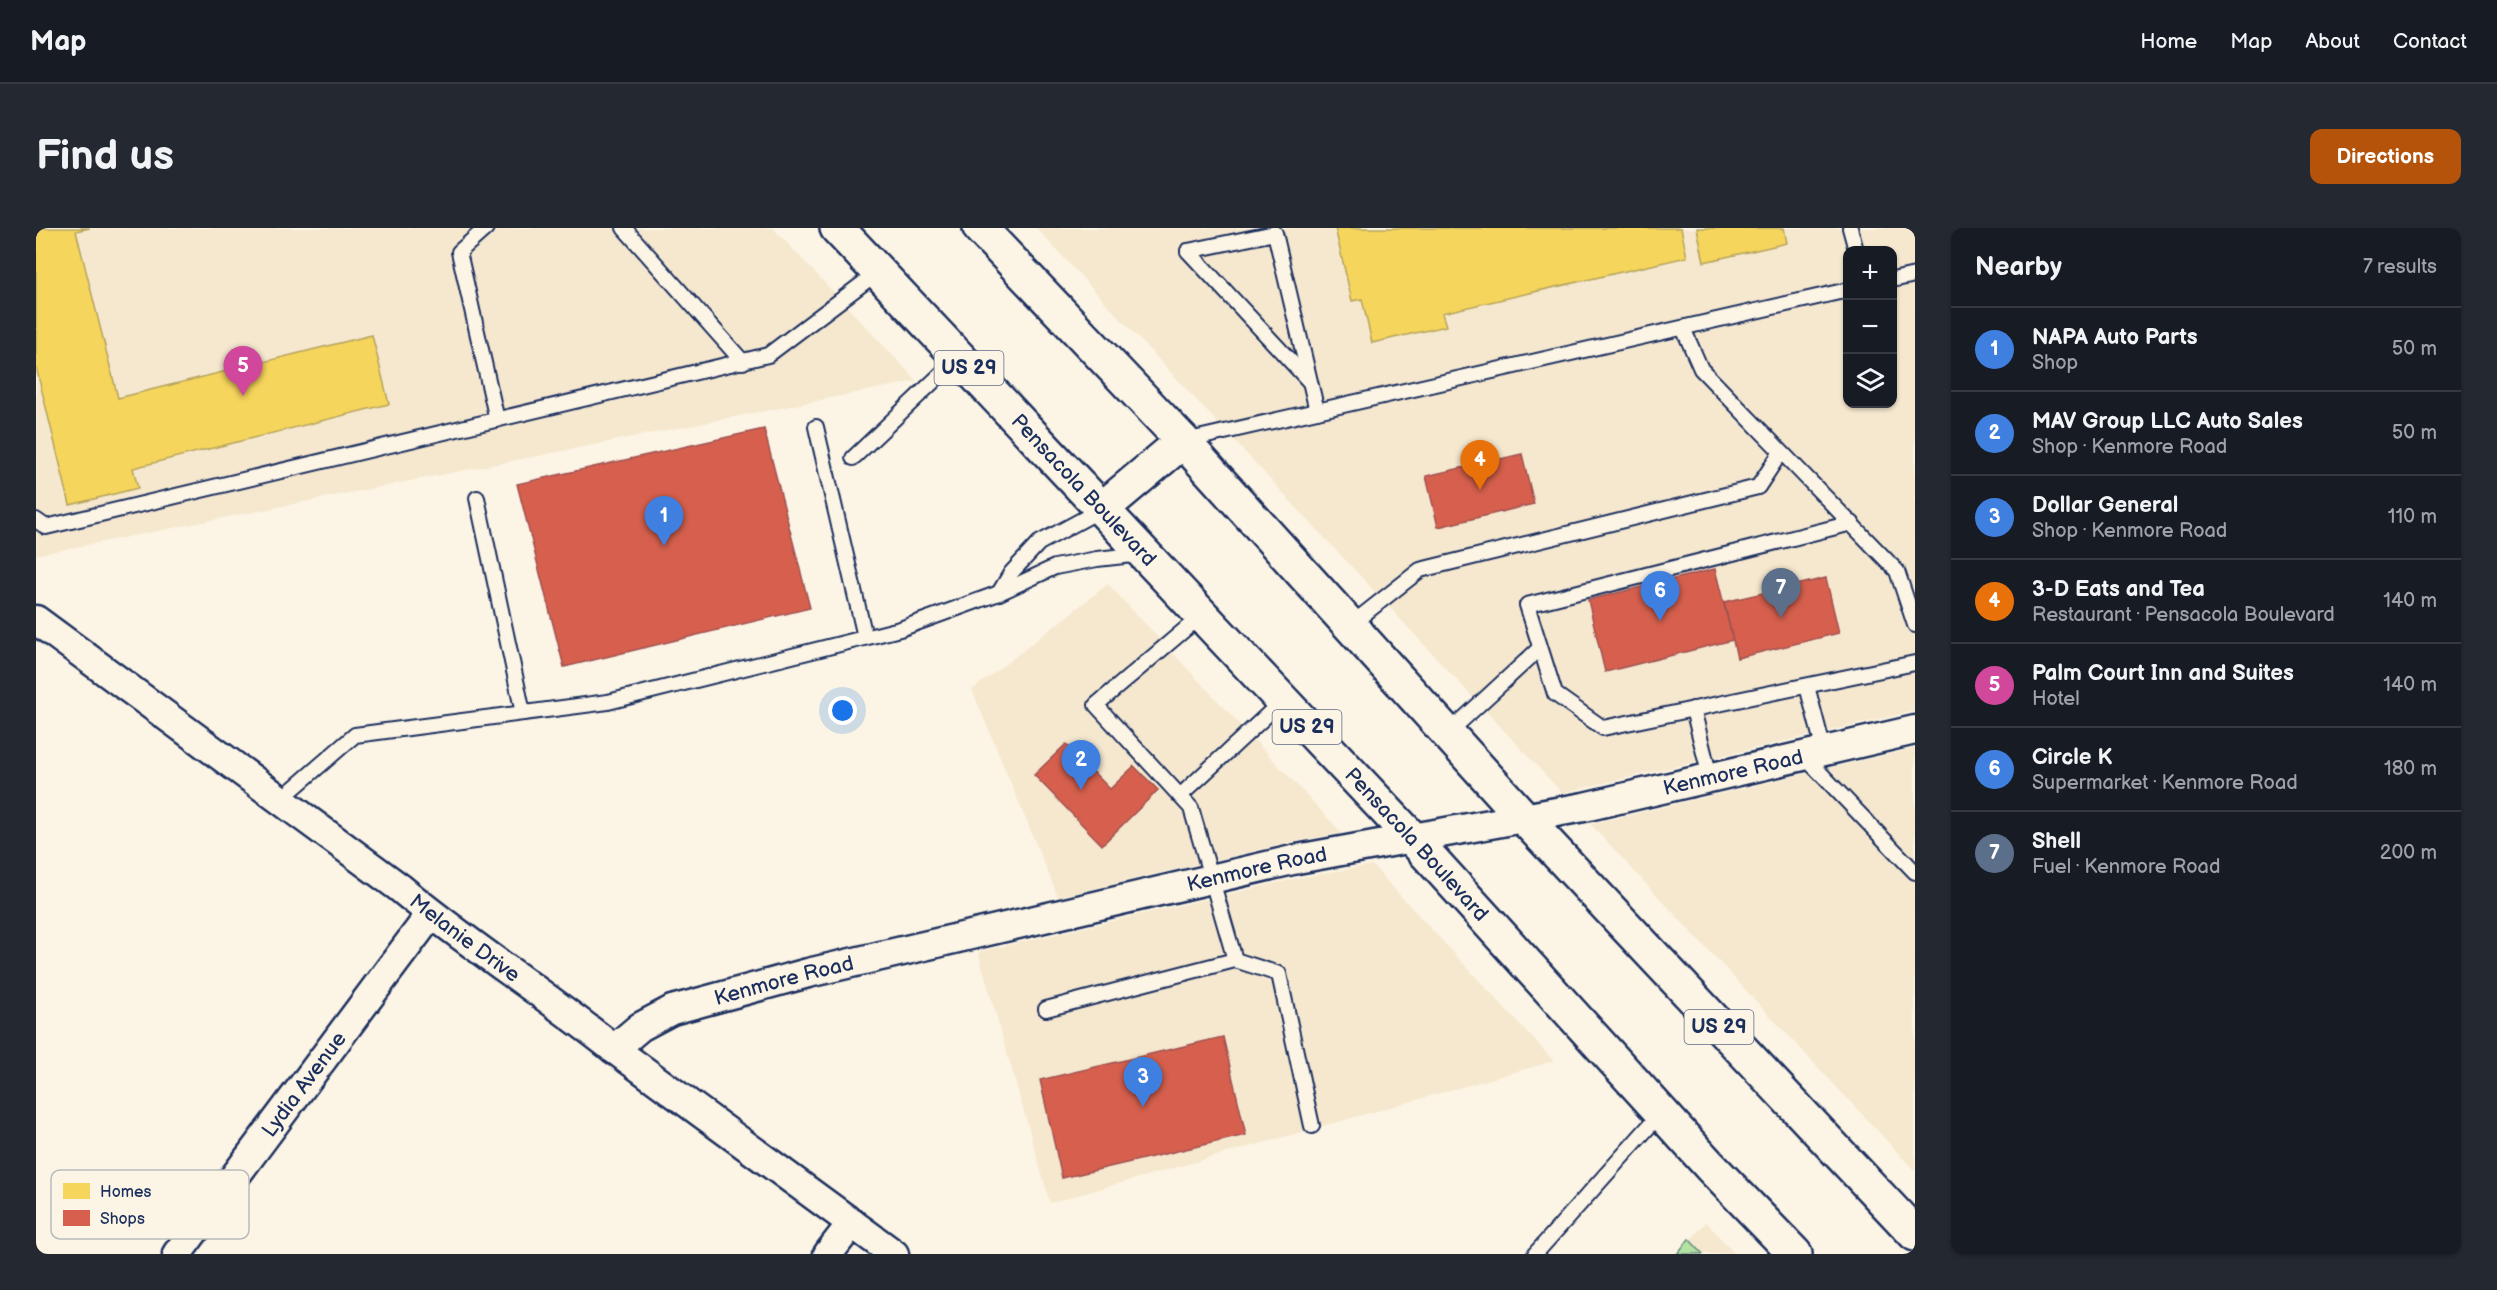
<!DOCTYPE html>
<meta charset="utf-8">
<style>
:root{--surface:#171b24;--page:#242831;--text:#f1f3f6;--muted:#9ea1a6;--line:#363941;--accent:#b45309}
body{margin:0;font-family:"Balsamiq Sans",sans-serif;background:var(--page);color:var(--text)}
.controls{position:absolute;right:18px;top:18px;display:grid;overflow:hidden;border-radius:12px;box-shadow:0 2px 4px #0004}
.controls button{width:54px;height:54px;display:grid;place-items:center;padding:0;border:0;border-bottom:2px solid var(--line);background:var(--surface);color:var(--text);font:30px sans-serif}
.you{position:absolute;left:807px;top:483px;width:21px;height:21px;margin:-15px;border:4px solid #fff;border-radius:50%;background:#1a73e8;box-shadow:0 0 0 9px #1a73e833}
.badge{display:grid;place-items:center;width:39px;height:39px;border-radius:50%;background:var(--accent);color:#fff;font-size:20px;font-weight:700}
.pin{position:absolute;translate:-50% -50px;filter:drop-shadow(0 2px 3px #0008)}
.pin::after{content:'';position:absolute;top:32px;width:21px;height:18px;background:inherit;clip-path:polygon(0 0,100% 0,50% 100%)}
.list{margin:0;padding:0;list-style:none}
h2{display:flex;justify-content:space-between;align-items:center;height:78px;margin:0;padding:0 24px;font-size:26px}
h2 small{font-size:20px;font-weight:400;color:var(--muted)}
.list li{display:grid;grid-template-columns:39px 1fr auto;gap:18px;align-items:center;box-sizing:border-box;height:84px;padding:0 24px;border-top:2px solid var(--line)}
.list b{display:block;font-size:22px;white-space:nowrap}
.list p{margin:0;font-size:20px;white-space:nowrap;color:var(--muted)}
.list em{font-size:20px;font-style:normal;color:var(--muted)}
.icon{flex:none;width:33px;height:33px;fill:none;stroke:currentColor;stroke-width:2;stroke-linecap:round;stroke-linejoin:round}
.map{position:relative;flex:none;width:1879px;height:1026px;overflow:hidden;border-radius:12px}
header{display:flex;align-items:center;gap:36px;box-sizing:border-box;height:84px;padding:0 30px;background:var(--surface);border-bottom:2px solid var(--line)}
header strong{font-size:28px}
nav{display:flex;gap:33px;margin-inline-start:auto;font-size:21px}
.intro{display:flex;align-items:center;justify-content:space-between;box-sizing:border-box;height:144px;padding:0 36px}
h1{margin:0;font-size:42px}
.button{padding:15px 27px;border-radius:12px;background:var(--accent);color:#fff;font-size:21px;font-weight:700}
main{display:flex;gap:36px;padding:0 36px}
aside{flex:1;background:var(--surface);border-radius:12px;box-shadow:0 2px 4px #0004}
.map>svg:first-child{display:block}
.built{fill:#f6e8cf;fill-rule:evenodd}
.green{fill:#b3e2a2;stroke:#678880;stroke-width:1.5}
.homes{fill:#f6d55c;stroke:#b4a35d;stroke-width:1.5}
.shops{fill:#d6604d;stroke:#9e5152;stroke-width:1.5}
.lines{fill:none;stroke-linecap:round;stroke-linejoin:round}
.service-casing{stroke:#1b2f5e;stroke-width:18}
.minor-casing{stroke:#1b2f5e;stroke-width:33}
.primary-casing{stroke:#1b2f5e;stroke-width:38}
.service{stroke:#fcf5e5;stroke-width:14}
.minor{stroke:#fcf5e5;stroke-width:28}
.primary{stroke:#fcf5e5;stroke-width:33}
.labels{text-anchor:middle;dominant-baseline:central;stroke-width:6;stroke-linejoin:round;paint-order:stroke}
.shield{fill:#fcf5e5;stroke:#5e6a86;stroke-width:1.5}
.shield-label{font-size:20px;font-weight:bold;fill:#1b2f5e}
.street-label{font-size:21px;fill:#1b2f5e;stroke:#fcf5e5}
.key{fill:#fcf5e5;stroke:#b8babc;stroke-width:1.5}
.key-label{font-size:16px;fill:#1b2f5e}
</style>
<header>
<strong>Map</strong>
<nav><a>Home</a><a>Map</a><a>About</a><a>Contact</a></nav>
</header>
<div class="intro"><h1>Find us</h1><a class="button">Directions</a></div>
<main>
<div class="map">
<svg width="1879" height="1026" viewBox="0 0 1879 1026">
<rect width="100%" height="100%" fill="#fcf5e5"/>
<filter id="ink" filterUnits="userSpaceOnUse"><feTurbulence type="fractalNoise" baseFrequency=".0167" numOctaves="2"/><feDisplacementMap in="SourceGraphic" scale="12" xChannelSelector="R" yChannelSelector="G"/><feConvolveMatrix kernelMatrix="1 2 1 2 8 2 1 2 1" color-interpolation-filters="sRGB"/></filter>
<g filter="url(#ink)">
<g class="built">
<polygon points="0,0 737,0 881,153 0,327"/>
<path d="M 1000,0 L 1879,0 L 1879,483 L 1526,565 ZM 1812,22 L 1856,22 L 1856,176 L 1812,176 Z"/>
<polygon points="1072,356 1306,605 1257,614 1022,669 936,462"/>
<polygon points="1879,520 1879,943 1554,596"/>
<polygon points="1336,637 1518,833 1014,975 942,724 1266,649"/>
<polygon points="1670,994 1699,1026 1642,1026"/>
</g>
<polygon class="green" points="1653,1011 1667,1026 1641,1026"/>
<g class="homes">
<polygon points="0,0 54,0 40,3 82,170 336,107 353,176 97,240 102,260 34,277 0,139"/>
<polygon points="1299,0 1645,0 1651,29 1406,85 1410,98 1336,115 1326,71 1316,73"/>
<polygon points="1661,0 1748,0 1751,15 1668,34"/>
</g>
<g class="shops">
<polygon points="728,201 774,380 528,439 481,256"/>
<polygon points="1486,226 1498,276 1402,299 1390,248"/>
<polygon points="1679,341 1697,412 1569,444 1552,372"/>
<polygon points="1790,350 1803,405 1701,430 1688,374"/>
<polygon points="1030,516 1074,561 1098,538 1122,562 1066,617 998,547"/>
<polygon points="1187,809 1210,907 1026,950 1004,852"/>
</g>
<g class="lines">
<defs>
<g id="service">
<polyline points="450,0 423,24 461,192"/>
<polyline points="588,0 707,134"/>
<polyline points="1814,0 1820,22"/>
<polyline points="1152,23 1239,5 1281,183"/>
<polyline points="1152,23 1273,153"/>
<polyline points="1856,52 1879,47"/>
<polyline points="1647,100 1665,141 1861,343 1879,397"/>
<polyline points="780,199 829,409"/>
<polyline points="1149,213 1812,62"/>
<polyline points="817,230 923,129"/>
<polyline points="441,270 487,485"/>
<polyline points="0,292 10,299 732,127 842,44"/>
<polyline points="1816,295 1491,377 1519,466 1567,500 1879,435"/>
<polyline points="963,365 975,345 1003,315 1066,281"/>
<polyline points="1166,387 1060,477 1155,580 1199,732"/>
<polyline points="1313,398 1384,342 1722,259 1745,224"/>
<polyline points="1771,458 1788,523"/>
<polyline points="1657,481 1674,549"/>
<polyline points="1411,506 1504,420"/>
<polyline points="1768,528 1879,644"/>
<polyline points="1144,568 1246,473"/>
<polyline points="244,572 319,507 572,474 864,401 963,365 1019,339 1061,331 1106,326"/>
<polyline points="1010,781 1199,732 1243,746 1276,898"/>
<polyline points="1499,1026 1625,885"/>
</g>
<g id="minor">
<path id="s1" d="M 0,392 L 364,660 C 432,717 508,765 578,821 L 858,1026"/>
<path id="s2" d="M 578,821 L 604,799 L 636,782 L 772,745 L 1261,631 L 1548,579 L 1879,502"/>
<path id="s3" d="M 141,1026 L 395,686"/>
<polyline points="792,1026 816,995"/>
</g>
<g id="primary">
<path id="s4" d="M 801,0 L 1377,611 L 1674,938 L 1759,1026"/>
<polyline points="944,0 1147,213 1489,591 1879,1006"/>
<polyline points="1066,281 1147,213"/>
</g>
</defs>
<use href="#service" class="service-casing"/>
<use href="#minor" class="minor-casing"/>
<use href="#primary" class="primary-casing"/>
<use href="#service" class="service"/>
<use href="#minor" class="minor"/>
<use href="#primary" class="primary"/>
</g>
</g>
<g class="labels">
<g class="shield">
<rect x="898.5" y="123" width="69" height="34" rx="4.5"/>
<rect x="1236.5" y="482" width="69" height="34" rx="4.5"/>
<rect x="1648.5" y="782" width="69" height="34" rx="4.5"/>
</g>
<g class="shield-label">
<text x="933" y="140">US 29</text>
<text x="1271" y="499">US 29</text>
<text x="1683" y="799">US 29</text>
</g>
<g class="street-label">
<text stroke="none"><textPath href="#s4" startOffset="360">Pensacola Boulevard</textPath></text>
<text stroke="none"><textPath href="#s2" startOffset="1158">Kenmore Road</textPath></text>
<text stroke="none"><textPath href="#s4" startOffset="846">Pensacola Boulevard</textPath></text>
<text stroke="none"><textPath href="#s2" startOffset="672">Kenmore Road</textPath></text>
<text stroke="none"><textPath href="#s1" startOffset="534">Melanie Drive</textPath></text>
<text stroke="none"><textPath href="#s2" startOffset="186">Kenmore Road</textPath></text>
<text stroke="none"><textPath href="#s3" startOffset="212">Lydia Avenue</textPath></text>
</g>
</g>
<rect x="15" y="942" width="198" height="69" rx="9" class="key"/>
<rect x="27" y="955" width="27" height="16" fill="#f6d55c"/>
<rect x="27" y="982" width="27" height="16" fill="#d6604d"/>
<g class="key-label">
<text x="64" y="969">Homes</text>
<text x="64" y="996">Shops</text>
</g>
</svg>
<div class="controls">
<button>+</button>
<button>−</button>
<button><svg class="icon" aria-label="layers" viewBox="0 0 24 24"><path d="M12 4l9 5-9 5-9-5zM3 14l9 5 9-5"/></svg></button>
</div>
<div class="you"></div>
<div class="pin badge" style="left:628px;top:318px;background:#3f7fe0">1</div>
<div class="pin badge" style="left:1045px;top:562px;background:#3f7fe0">2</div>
<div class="pin badge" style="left:1107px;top:879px;background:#3f7fe0">3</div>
<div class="pin badge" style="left:1444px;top:262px;background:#e8710a">4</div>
<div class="pin badge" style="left:207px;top:168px;background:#d1479c">5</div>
<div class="pin badge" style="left:1624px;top:393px;background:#3f7fe0">6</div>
<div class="pin badge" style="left:1745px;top:390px;background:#5c6f8a">7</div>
</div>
<aside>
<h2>Nearby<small>7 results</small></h2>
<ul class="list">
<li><span class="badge" style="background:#3f7fe0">1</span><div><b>NAPA Auto Parts</b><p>Shop</p></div><em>50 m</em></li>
<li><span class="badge" style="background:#3f7fe0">2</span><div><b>MAV Group LLC Auto Sales</b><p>Shop · Kenmore Road</p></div><em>50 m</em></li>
<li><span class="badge" style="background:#3f7fe0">3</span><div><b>Dollar General</b><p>Shop · Kenmore Road</p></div><em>110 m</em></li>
<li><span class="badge" style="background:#e8710a">4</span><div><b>3-D Eats and Tea</b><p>Restaurant · Pensacola Boulevard</p></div><em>140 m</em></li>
<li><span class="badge" style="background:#d1479c">5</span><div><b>Palm Court Inn and Suites</b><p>Hotel</p></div><em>140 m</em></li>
<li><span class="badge" style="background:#3f7fe0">6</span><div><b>Circle K</b><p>Supermarket · Kenmore Road</p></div><em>180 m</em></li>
<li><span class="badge" style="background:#5c6f8a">7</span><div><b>Shell</b><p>Fuel · Kenmore Road</p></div><em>200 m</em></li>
</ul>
</aside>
</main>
